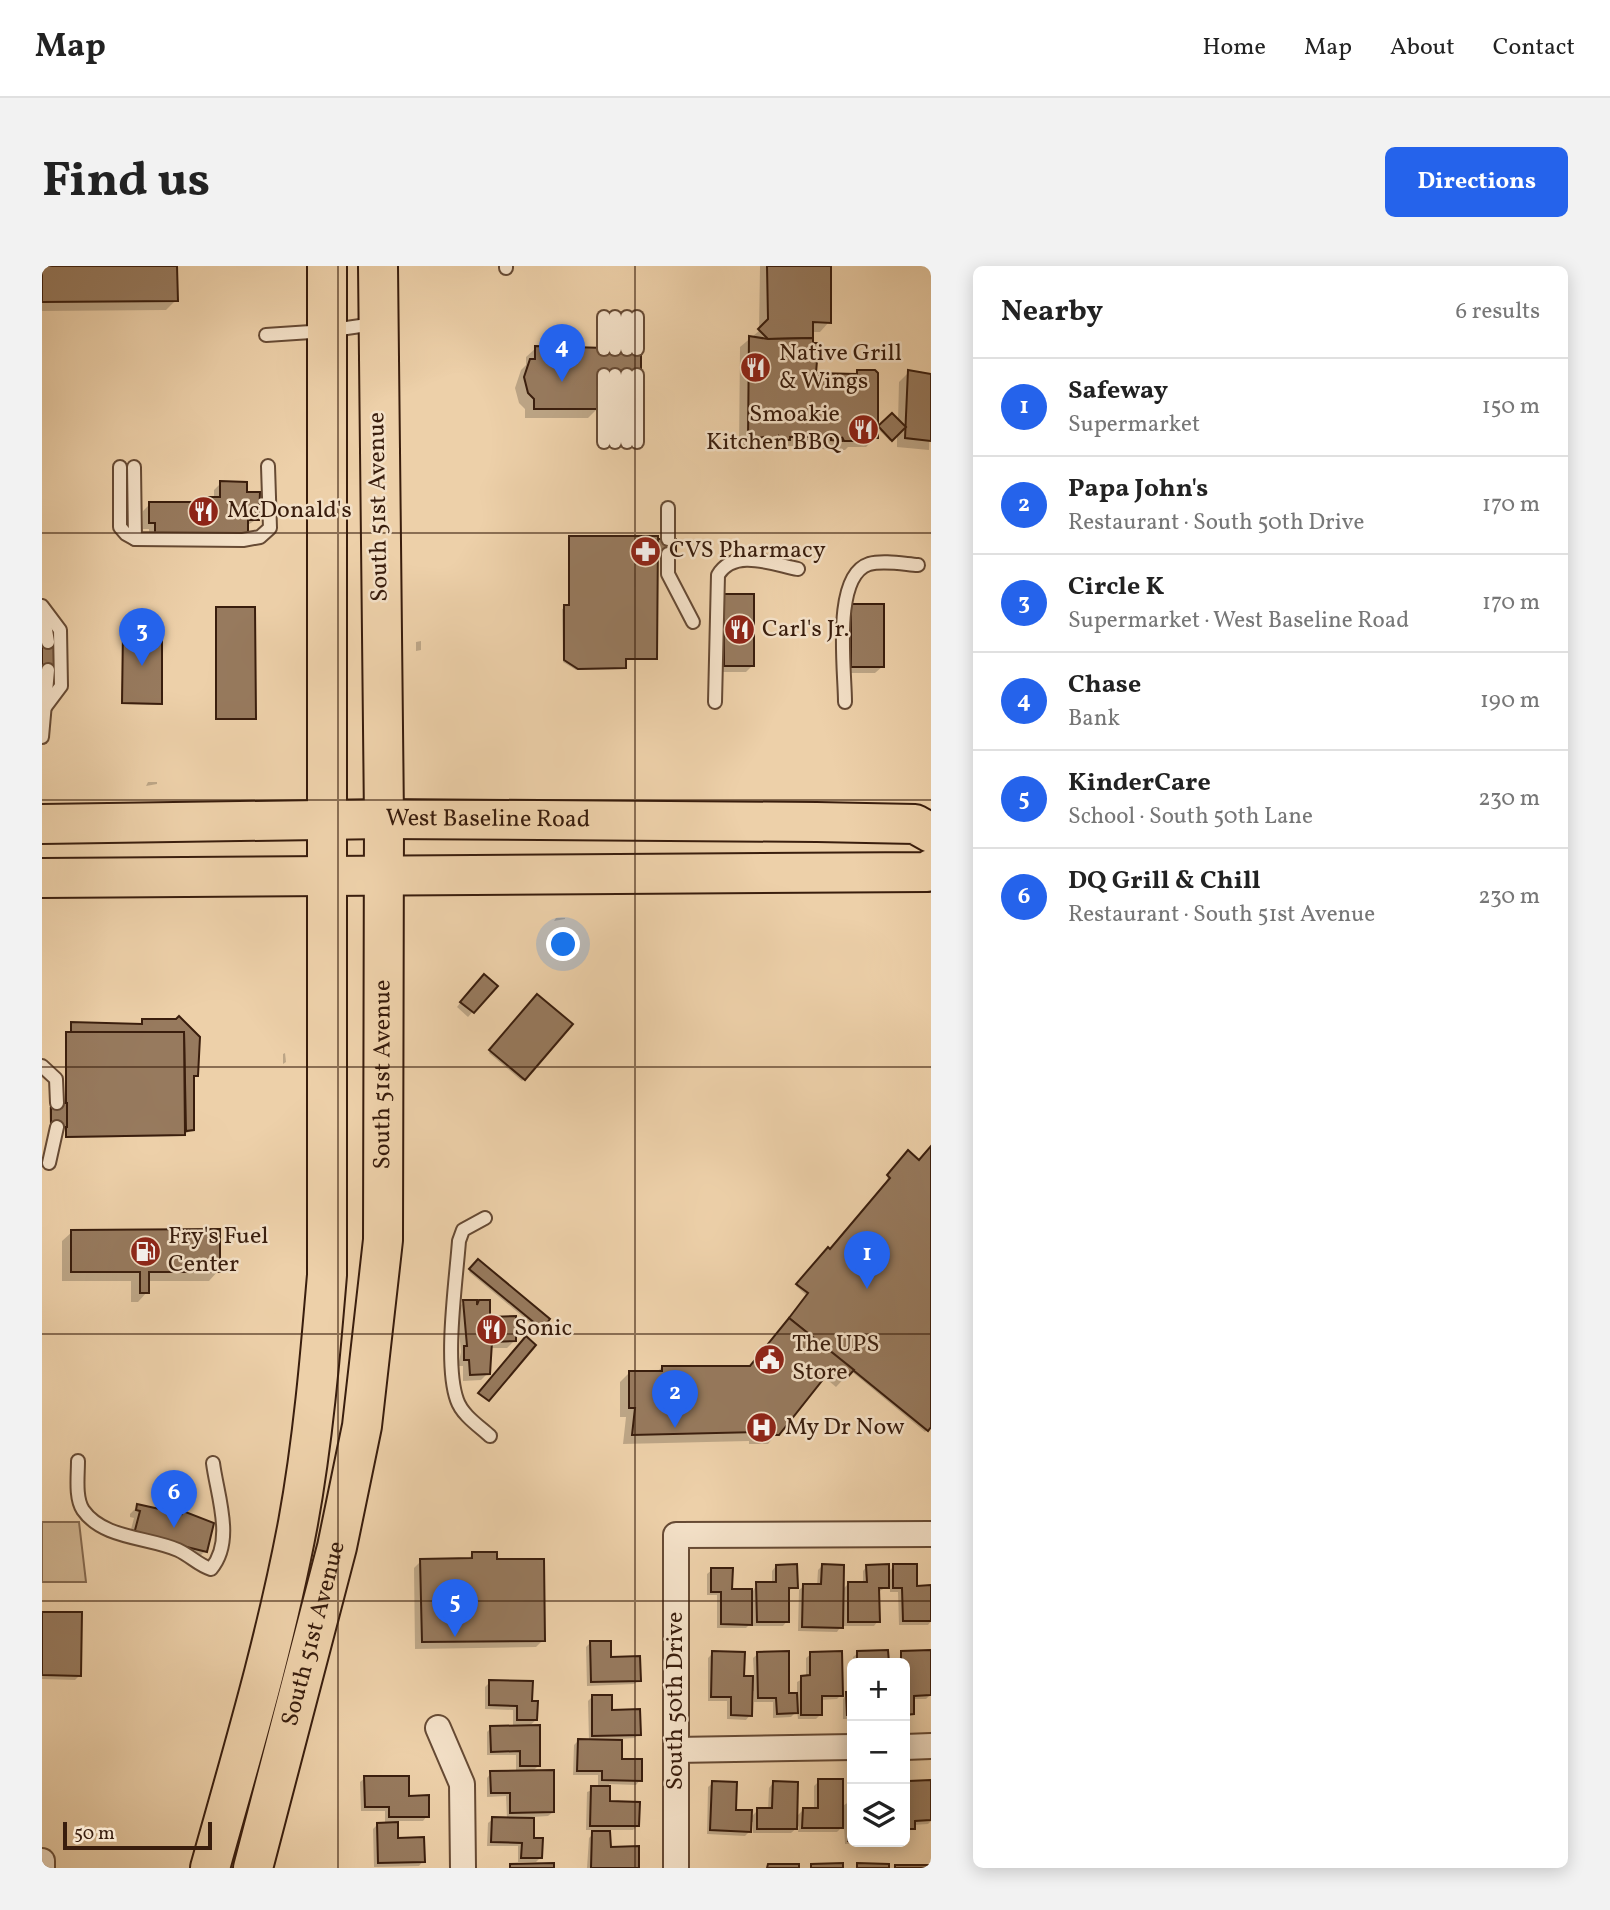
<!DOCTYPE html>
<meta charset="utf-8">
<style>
:root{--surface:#fff;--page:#f2f2f2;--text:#222;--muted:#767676;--line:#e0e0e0;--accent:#2563eb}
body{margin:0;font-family:Vollkorn,serif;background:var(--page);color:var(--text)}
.controls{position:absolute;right:21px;bottom:21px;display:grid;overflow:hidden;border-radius:10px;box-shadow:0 4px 18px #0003}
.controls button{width:63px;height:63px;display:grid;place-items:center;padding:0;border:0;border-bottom:2px solid var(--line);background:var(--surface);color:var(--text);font:35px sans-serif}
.scale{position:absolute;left:21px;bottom:18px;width:149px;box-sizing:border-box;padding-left:7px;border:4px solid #391d0d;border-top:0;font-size:19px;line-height:24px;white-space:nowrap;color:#391d0d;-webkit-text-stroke:5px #f3e0c7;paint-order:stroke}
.you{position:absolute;left:522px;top:679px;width:24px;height:24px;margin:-18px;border:5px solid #fff;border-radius:50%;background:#1a73e8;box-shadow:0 0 0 10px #1a73e833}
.badge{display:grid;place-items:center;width:46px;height:46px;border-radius:50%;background:var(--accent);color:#fff;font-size:23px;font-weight:700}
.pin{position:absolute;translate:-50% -58px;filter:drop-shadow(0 2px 4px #0008)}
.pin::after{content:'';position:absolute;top:37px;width:24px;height:21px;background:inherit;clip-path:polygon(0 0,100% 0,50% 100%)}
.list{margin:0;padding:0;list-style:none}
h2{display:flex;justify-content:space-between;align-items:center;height:91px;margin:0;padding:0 28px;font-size:30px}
h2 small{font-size:23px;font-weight:400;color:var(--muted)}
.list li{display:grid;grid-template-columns:46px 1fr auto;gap:21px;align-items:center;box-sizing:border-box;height:98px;padding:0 28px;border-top:2px solid var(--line)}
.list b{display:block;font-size:26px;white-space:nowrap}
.list p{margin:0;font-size:23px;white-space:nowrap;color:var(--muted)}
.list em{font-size:23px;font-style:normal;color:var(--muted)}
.icon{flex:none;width:38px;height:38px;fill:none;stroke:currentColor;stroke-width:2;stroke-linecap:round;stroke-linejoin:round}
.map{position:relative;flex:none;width:889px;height:1602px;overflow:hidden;border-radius:10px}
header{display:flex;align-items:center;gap:42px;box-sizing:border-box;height:98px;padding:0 35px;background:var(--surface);border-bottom:2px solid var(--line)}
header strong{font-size:33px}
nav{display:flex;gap:38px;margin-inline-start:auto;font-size:24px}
.intro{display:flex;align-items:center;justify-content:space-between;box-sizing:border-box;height:168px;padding:0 42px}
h1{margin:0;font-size:49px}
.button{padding:18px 32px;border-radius:10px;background:var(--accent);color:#fff;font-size:24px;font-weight:700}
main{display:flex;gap:42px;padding:0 42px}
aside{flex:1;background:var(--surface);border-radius:10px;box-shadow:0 4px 18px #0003}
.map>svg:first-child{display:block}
.green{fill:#ceb28e;stroke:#84684e;stroke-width:2}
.shadow{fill:#0003}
.building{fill:#977a5e;stroke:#391d0d;stroke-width:2}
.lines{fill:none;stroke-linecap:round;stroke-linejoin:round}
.lane-casing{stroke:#664a34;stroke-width:16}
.street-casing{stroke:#664a34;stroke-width:28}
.primary-casing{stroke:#391d0d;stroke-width:42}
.lane{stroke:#f3e0c7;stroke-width:12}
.street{stroke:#f3e0c7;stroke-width:24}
.primary{stroke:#edd0a9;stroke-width:38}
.grid{fill:none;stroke:#391d0d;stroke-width:2;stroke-opacity:0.55}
.labels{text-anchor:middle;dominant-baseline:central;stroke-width:5;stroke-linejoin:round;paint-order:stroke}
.poi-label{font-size:24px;fill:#391d0d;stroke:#f3e0c7;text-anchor:start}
.street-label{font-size:24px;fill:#391d0d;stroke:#f3e0c7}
</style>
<header>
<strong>Map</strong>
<nav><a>Home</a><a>Map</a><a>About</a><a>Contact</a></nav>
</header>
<div class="intro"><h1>Find us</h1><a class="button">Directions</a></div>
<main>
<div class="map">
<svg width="889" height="1602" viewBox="0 0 889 1602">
<rect width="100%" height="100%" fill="#edd0a9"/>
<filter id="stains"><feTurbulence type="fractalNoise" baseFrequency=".00286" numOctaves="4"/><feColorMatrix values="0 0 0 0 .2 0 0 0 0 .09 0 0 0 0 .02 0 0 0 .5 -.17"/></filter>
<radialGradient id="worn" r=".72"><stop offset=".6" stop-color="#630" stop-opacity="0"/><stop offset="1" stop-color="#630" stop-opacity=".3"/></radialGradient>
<polygon class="green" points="0,1256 37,1256 44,1316 0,1316"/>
<g class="shadow">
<polygon points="0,0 134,0 134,34 124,44 0,45"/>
<polygon points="718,0 788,0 787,56 778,66 769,66 769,78 774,85 768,91 773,109 812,110 816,105 834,171 824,181 806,181 803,184 780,183 780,180 740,180 736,183 697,181 698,81 717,65"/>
<polygon points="494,82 556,142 546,152 483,152 483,143 477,137 473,122 479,104 484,99 484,91"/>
<polygon points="867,106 889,110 887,184 855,181 855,167 848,175 836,163 850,149 856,155 857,116"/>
<polygon points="179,217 203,228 215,253 204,260 204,267 107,274 107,263 101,263 101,245 108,238 158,238 163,233 172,233 172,224"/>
<polygon points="528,272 614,275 633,288 614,289 611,394 583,394 581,403 534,404 521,396 520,343 526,341"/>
<polygon points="682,330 711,399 704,406 675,406 675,337"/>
<polygon points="809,340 841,400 833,407 802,407 802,347"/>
<polygon points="175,343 212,452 210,454 173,454"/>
<polygon points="82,365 118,437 116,439 79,438"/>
<polygon points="379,375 379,384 374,385 374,376"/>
<polygon points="106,516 115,516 115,518 104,520"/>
<polygon points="514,652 523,652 523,653 512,655"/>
<polygon points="437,714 453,720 426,751 415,741"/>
<polygon points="495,730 528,758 480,815 447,787"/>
<polygon points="100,755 134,755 157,772 155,809 150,811 150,864 139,870 23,872 24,862 8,862 7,841 24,839 23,769 28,768 28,760 99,759"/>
<polygon points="243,787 244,796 241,798 241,788"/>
<polygon points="889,882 889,1159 883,1166 809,1105 794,1121 781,1110 726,1178 707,1178 707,1175 581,1178 584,1151 578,1151 578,1116 588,1106 615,1106 620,1101 707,1101 765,1030 754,1020 784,985 788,985 847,914 845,912 866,887 877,896"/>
<polygon points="30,966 176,1005 167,1015 105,1015 105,1026 96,1036 89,1036 89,1015 20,1015 20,975"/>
<polygon points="436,995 506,1053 497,1064 427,1006"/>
<polygon points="422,1036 433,1041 473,1074 465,1082 448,1082 446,1107 439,1114 421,1115 421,1100 416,1100 419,1086 415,1043"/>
<polygon points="96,1240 163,1285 156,1292 126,1284 123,1287 86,1275 92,1252 88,1251 88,1248"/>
<polygon points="431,1288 454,1295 501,1374 494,1381 373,1383 372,1302 379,1295 425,1294"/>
<polygon points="734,1300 754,1321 745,1325 745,1355 741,1360 711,1360 711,1355 704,1362 675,1362 675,1329 665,1329 665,1308 670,1304 688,1325 711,1325 715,1318 730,1318 730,1305"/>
<polygon points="780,1300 800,1324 806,1318 821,1318 821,1305 825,1300 845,1307 852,1300 874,1321 889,1321 889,1355 886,1359 857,1359 856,1326 848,1326 848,1319 836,1326 836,1355 832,1360 799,1360 795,1366 756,1365 757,1324 762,1320 775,1320 776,1304"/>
<polygon points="0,1347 38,1409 33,1414 0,1413"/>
<polygon points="548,1377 597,1414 592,1418 545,1420 544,1381"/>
<polygon points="845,1386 845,1397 811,1397 811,1391 816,1387"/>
<polygon points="671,1387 701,1411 712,1411 711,1392 716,1388 746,1428 755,1428 755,1416 764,1411 764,1392 769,1388 799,1429 795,1433 778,1434 779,1448 774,1453 756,1453 755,1445 749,1451 731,1452 731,1436 712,1436 712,1425 709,1425 708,1449 704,1454 685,1453 685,1435 666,1435 666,1392"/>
<polygon points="860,1387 889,1428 884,1433 870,1433 870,1448 866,1452 863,1452 863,1397 855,1397"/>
<polygon points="448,1416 489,1436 494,1454 486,1461 497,1499 489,1507 511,1546 506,1550 490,1551 490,1573 499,1591 494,1596 476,1596 476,1580 445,1580 446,1557 451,1553 465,1553 464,1530 445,1531 445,1512 449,1507 474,1507 474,1489 445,1489 445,1466 449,1462 471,1461 471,1444 443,1443 443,1421"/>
<polygon points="805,1428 810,1428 810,1453 801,1453 801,1433"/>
<polygon points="550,1431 597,1468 592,1472 578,1473 578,1495 598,1514 594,1519 567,1518 566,1537 595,1560 591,1564 566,1564 567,1583 596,1602 545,1602 547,1572 555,1564 544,1564 545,1526 556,1522 556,1509 531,1509 532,1479 536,1475 547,1475 546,1435"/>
<polygon points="323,1512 366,1531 385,1550 381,1555 354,1555 354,1573 381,1595 377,1600 332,1601 331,1563 336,1558 343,1558 343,1545 319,1545 318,1516"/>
<polygon points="777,1515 799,1541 810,1534 810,1576 844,1576 803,1578 802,1559 795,1566 756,1566 757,1560 749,1567 711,1567 711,1556 708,1556 708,1565 703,1570 665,1568 666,1521 671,1517 692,1545 708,1552 716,1544 726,1544 727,1522 731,1517 754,1551 761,1544 772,1544 772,1520"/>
<polygon points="867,1516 889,1516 889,1555 886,1558 871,1559 863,1567 863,1521"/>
</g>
<g class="building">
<polygon points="0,0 135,0 136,35 0,36"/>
<polygon points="725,0 789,0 789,57 771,56 771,72 726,73 716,63 726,53"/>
<polygon points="707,70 726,73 771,72 771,77 776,77 776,86 770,86 770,95 775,95 774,107 815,108 815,104 833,104 836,107 836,172 814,172 814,175 802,175 800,171 800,175 789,174 789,171 748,171 748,174 736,174 736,171 734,174 721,174 721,171 709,174 706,171"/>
<polygon points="493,80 599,83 599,109 558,143 492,143 492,133 486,127 482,111 488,93 493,93"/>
<polygon points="866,104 889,108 889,175 863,172"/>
<polygon points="850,147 864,161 850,175 836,160"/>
<polygon points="178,215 205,216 205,226 218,226 217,254 206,254 206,268 113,267 113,257 107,257 107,236 162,236 162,231 178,231"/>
<polygon points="527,270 616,270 615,393 584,393 584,402 536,403 522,394 522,339 527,339"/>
<polygon points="616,273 634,273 634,288 615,288"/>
<rect x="682" y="328" width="30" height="72"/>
<rect x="809" y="338" width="33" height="63"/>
<polygon points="174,341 213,341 214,453 174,453"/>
<polygon points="81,363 120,363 120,438 80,437"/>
<rect x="0" y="376" width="18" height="28"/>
<polygon points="442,708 456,720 432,747 418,736"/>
<polygon points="495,728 531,758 483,814 447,784"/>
<polygon points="137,750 158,771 156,810 152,810 152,864 144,865 142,766 29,766 29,756 100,758 100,753 134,753"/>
<polygon points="24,766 142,766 143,869 24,871"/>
<rect x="9" y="837" width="16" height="24"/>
<polygon points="889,880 889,1161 886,1165 747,1052 766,1027 754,1018 786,981 788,983 848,912 845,909 866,884 877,894"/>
<polygon points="178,963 178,1006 107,1006 107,1027 98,1027 98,1006 29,1006 29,964"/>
<polygon points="436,993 508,1053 500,1063 427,1003"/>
<polygon points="421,1034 435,1034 435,1039 437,1034 448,1034 448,1051 474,1050 474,1075 450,1076 448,1108 428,1109 427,1094 422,1094 422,1080 425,1080"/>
<polygon points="747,1052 812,1104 805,1112 791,1101 737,1169 716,1169 716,1166 590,1169 593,1142 587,1142 587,1105 620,1105 620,1100 708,1100"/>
<polygon points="484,1070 494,1079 447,1135 436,1127"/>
<polygon points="95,1238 140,1248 141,1245 172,1257 165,1286 92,1268 98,1245 94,1244"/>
<polygon points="430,1286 455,1286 455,1293 502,1293 503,1375 380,1376 378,1293 430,1292"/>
<polygon points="755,1298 756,1322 747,1322 747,1356 715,1356 714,1316 734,1316 734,1299"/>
<polygon points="780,1298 802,1299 801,1362 760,1361 761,1318 779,1318"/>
<polygon points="847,1298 847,1322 837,1322 838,1356 806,1356 806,1316 825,1316 824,1299"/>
<polygon points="851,1298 875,1298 875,1320 889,1319 889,1355 861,1355 860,1322 851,1322"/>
<polygon points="669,1302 691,1302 690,1323 710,1323 710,1359 679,1358 679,1326 669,1326"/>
<polygon points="0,1346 40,1346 39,1410 0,1409"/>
<polygon points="548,1375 569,1375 569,1391 598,1390 599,1415 549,1416"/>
<polygon points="846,1384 847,1397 815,1397 815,1385"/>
<polygon points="889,1384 889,1429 872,1430 872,1448 863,1449 863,1397 859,1397 859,1385"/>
<polygon points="670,1385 703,1386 702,1410 711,1410 710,1450 689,1449 689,1431 669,1431"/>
<polygon points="747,1385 747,1427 755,1427 756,1447 735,1448 734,1432 716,1432 715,1386"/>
<polygon points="800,1385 801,1430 780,1430 780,1449 759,1449 759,1410 768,1409 768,1386"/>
<polygon points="447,1414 491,1415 490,1435 496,1435 495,1454 475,1454 475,1440 447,1439"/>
<polygon points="804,1426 810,1426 810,1449 805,1449"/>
<polygon points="550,1429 570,1429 570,1444 598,1443 599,1469 550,1470"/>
<polygon points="498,1459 498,1500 478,1500 478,1485 449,1486 448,1460"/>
<polygon points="536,1473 580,1474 580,1493 600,1493 600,1515 560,1514 560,1505 535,1505"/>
<polygon points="512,1504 512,1546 468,1547 468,1527 449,1527 448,1505"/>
<polygon points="322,1510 367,1510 367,1530 387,1529 387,1551 347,1551 347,1541 323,1541"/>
<polygon points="776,1513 801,1513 801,1562 760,1562 761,1542 776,1542"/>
<polygon points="889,1514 889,1554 873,1555 873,1563 863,1563 863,1542 867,1542 867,1515"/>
<polygon points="670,1515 695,1516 694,1544 710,1544 709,1566 668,1564"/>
<polygon points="731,1515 756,1516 755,1563 715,1563 715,1542 730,1542"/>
<polygon points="549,1520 568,1520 568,1535 598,1536 597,1560 548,1560"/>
<rect x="806" y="1532" width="4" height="43"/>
<polygon points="450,1551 492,1552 492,1572 501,1572 500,1592 479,1592 480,1577 449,1576"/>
<polygon points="356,1556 356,1572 382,1571 383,1596 336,1597 335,1557"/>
<polygon points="550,1565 568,1565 569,1581 597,1580 597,1602 549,1602"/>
<polygon points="512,1597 512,1602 468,1602 468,1598"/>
<polygon points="801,1597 801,1602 769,1602 769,1598"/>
<polygon points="815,1597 847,1598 847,1602 815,1602"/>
<polygon points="726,1598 757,1598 757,1602 725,1602"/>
<rect x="853" y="1599" width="36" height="3"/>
</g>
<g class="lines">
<defs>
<g id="lane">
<polyline points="464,0 464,2"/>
<polyline points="562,51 562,83"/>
<polyline points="224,69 284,65 332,58"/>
<polyline points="573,83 573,51"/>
<polyline points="585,83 585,51"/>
<polyline points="595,83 595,51"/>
<polyline points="573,109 573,176"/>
<polyline points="595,109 595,176"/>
<polyline points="562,176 562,109"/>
<polyline points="585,176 585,109"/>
<polyline points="78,201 78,261 84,268 93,273 201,274 218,271 228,262 226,200"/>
<polyline points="92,201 93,273"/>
<polyline points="626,242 626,273"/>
<polyline points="626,288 626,308 651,356"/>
<polyline points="0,340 18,364 19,420 1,444"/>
<polyline points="1,346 6,376"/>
<path d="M 673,436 L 676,309 C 692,282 730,298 756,303"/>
<path d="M 803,436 C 803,403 790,310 827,298 C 841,294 862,298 876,299"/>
<polyline points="0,471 6,404"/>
<polyline points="0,800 14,813 15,837"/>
<polyline points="7,897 15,861"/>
<path d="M 443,952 L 421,964 L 417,975 C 414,1016 402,1097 415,1134 C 420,1149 437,1160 448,1170"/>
<path d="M 36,1195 C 36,1210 33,1232 41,1244 C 61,1273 107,1271 136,1284 C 149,1290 156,1299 169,1303 C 193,1275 175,1229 171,1197"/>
</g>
<g id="street">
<polyline points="396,1462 420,1518 421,1602"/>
<polyline points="863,1481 889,1480"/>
<polyline points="634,1484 810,1481"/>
<polyline points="0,1595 0,1602"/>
<polyline points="634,1602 634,1269 889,1268"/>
</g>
<g id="primary">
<path id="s1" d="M 0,558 L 342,553 L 775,556 L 873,558 L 889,567"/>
<polyline points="0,612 885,606 889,603"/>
<path d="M 168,1602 C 200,1488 234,1374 256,1257 C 271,1175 278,1092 285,1009 L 285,0"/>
<path id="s2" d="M 211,1602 L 295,1281 L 320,1160 L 341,974 L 342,553 L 336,0"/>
</g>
</defs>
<use href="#lane" class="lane-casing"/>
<use href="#street" class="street-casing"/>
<use href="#primary" class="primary-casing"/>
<use href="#lane" class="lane"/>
<use href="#street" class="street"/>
<use href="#primary" class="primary"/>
</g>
<path class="grid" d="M 296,0 L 296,1602M 593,0 L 593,1602M 0,267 L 889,267M 0,534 L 889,534M 0,801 L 889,801M 0,1068 L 889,1068M 0,1335 L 889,1335"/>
<defs>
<symbol id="restaurant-disc" viewBox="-11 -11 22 22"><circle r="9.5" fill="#8f2418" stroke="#f3e0c7"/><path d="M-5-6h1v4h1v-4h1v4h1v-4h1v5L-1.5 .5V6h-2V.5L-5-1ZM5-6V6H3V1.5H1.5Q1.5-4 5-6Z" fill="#fff"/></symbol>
<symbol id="pharmacy-disc" viewBox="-11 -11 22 22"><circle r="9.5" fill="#8f2418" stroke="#f3e0c7"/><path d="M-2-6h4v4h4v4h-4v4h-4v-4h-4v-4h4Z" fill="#fff"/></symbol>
<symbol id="fuel-disc" viewBox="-11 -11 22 22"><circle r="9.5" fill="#8f2418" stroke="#f3e0c7"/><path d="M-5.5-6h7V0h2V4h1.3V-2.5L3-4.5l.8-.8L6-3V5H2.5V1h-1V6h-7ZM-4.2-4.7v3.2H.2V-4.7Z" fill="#fff"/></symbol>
<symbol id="civic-disc" viewBox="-11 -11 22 22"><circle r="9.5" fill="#8f2418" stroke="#f3e0c7"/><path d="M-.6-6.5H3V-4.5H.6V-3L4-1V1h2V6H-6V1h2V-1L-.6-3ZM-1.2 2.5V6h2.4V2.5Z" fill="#fff"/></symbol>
<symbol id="hospital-disc" viewBox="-11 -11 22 22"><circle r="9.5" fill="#8f2418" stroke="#f3e0c7"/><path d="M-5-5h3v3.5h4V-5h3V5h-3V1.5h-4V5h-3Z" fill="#fff"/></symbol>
</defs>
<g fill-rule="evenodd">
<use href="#restaurant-disc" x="696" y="84" width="35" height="35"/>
<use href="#restaurant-disc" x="804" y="146" width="35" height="35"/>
<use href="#restaurant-disc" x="144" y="228" width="35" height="35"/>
<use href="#pharmacy-disc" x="586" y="268" width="35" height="35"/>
<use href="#restaurant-disc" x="680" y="346" width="35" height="35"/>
<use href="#fuel-disc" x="86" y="968" width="35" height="35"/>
<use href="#restaurant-disc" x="432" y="1046" width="35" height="35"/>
<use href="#civic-disc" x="710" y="1076" width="35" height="35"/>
<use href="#hospital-disc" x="702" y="1144" width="35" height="35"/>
</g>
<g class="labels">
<g class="poi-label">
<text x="737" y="88">Native Grill<tspan x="737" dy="28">&amp; Wings</tspan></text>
<text x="798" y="149" text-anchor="end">Smoakie<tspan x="798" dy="28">Kitchen BBQ</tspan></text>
<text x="185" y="245">McDonald's</text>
<text x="627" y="285">CVS Pharmacy</text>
<text x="720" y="364">Carl's Jr.</text>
<text x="126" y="971">Fry's Fuel<tspan x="126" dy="28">Center</tspan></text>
<text x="472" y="1063">Sonic</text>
<text x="750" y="1079">The UPS<tspan x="750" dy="28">Store</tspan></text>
<text x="743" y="1162">My Dr Now</text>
</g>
<g class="street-label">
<text transform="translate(337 241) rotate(-91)">South 51st Avenue</text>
<text stroke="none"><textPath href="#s1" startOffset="446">West Baseline Road</textPath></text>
<text stroke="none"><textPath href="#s2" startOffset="808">South 51st Avenue</textPath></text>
<text stroke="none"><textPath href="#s2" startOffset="242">South 51st Avenue</textPath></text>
<text transform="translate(634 1435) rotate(-90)">South 50th Drive</text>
</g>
</g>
<rect width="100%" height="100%" filter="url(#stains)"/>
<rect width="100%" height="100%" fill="url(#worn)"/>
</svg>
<div class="controls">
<button>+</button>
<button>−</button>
<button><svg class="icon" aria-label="layers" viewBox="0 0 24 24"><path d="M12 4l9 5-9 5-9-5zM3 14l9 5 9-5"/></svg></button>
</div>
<div class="scale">50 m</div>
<div class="you"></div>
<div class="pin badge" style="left:825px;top:1023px">1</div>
<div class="pin badge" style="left:633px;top:1162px">2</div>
<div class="pin badge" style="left:100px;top:400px">3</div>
<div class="pin badge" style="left:520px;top:116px">4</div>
<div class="pin badge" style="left:413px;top:1371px">5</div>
<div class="pin badge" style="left:132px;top:1262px">6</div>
</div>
<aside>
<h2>Nearby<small>6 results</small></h2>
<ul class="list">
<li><span class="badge">1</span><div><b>Safeway</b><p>Supermarket</p></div><em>150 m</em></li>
<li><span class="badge">2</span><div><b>Papa John's</b><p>Restaurant · South 50th Drive</p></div><em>170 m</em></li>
<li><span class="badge">3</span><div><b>Circle K</b><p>Supermarket · West Baseline Road</p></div><em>170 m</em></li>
<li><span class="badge">4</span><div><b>Chase</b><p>Bank</p></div><em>190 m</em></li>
<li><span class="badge">5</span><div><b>KinderCare</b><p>School · South 50th Lane</p></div><em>230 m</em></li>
<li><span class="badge">6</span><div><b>DQ Grill &amp; Chill</b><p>Restaurant · South 51st Avenue</p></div><em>230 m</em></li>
</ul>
</aside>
</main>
